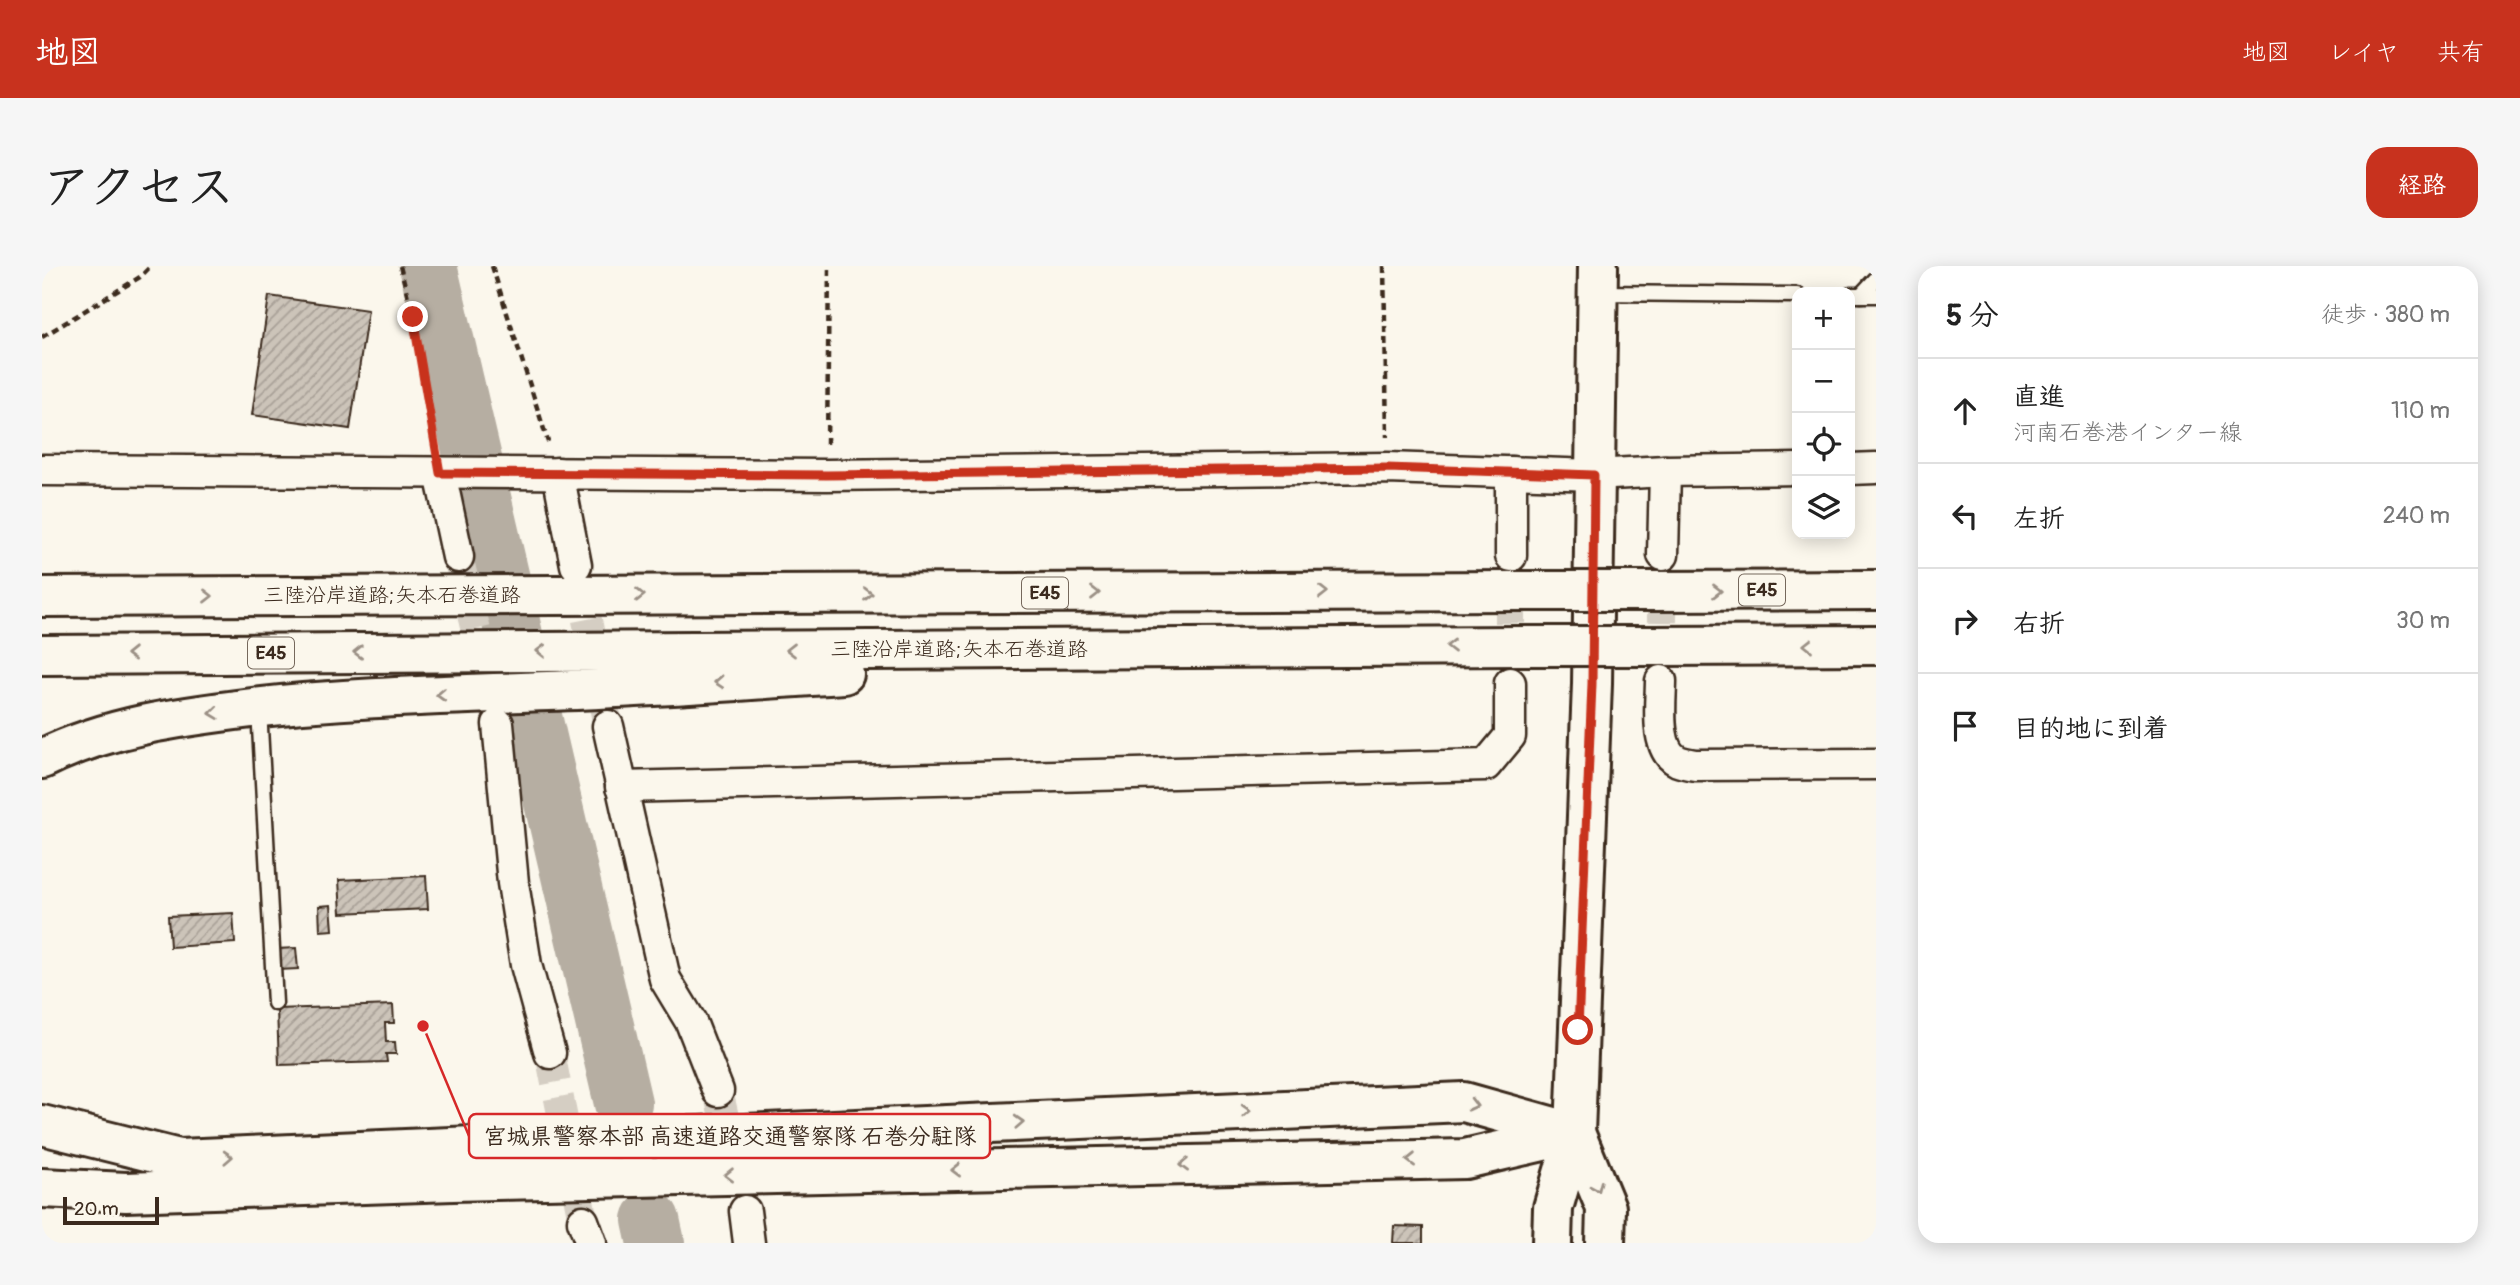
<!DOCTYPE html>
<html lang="ja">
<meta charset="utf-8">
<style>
:root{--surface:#fff;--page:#f6f6f6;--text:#222;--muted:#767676;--line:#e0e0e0;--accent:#c8321e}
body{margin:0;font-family:Pangolin,"Klee One",sans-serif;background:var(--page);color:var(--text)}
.controls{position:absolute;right:21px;top:21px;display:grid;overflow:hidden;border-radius:14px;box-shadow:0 4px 18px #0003}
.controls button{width:63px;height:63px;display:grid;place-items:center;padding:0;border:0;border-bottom:2px solid var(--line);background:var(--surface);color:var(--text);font:35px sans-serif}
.scale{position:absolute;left:21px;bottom:18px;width:96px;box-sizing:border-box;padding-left:7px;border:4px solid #3b2a1e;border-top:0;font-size:19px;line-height:24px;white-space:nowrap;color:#3b2a1e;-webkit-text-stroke:5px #fbf7ec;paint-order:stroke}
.stop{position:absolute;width:21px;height:21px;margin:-16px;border:5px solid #c8321e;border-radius:50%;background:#fff}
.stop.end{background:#c8321e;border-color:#fff;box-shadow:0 2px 7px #0008}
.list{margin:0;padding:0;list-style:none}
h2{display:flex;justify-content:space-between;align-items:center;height:91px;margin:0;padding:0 28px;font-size:30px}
h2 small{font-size:23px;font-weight:400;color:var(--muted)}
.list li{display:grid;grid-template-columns:46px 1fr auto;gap:21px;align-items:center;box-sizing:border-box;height:105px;padding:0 28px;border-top:2px solid var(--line)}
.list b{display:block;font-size:26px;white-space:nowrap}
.list p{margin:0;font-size:23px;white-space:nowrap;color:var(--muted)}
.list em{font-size:23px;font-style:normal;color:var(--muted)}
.icon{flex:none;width:38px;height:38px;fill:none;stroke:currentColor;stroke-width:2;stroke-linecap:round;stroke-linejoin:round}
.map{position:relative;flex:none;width:1834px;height:977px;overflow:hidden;border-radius:21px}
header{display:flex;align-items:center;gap:42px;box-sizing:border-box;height:98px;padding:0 35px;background:var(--accent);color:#fff}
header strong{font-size:33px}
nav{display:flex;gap:38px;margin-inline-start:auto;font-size:24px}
.intro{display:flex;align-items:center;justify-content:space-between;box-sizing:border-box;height:168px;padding:0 42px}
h1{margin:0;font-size:49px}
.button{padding:18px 32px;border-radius:21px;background:var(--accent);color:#fff;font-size:24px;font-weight:700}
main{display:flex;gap:42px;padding:0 42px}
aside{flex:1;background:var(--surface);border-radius:21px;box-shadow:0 4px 18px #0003}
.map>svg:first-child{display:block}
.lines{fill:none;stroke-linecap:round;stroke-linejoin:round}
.river{stroke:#b6aea2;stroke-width:58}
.building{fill:url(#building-hatch);stroke:#3b2a1e;stroke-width:2}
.minor-tunnel{stroke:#d5cec3;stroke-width:30;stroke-dasharray:30 15;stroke-linecap:butt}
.service-casing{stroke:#3b2a1e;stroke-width:19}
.minor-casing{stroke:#3b2a1e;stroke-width:35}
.secondary-casing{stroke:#3b2a1e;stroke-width:44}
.motorway-casing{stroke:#3b2a1e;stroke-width:44}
.path{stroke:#3b2a1e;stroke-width:4.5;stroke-dasharray:7 5;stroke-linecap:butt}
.service{stroke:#fbf7ec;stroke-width:14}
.minor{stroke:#fbf7ec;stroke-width:30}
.secondary{stroke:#fbf7ec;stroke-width:38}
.motorway{stroke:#fbf7ec;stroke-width:38}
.motorway-bridge-casing{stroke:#3b2a1e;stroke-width:44;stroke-linecap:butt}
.motorway-bridge{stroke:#fbf7ec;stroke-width:38}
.oneway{stroke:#9b9085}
.route{stroke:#c8321e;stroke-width:9}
.labels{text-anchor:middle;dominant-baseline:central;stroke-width:7;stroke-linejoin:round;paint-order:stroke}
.shield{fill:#fbf7ec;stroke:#75685c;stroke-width:2}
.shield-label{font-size:19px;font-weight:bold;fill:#3b2a1e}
.street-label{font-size:21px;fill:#3b2a1e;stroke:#fbf7ec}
.leader{fill:none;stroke:#d62828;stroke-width:2.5}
.callout-dot{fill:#d62828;stroke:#fbf7ec;stroke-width:2.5}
.callout{fill:#fbf7ec;stroke:#d62828;stroke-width:2.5}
.callout-label{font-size:23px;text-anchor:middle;font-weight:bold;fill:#3b2a1e}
</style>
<header>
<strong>地図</strong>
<nav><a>地図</a><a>レイヤ</a><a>共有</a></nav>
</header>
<div class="intro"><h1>アクセス</h1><a class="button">経路</a></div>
<main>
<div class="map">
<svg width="1834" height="977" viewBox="0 0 1834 977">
<defs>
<pattern id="building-hatch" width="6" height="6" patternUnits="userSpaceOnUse" patternTransform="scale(1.75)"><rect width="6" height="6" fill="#ccc4b9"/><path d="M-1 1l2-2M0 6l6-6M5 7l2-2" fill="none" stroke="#a79f96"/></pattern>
</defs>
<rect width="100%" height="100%" fill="#fbf7ec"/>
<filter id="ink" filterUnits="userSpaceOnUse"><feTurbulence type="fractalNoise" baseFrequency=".0143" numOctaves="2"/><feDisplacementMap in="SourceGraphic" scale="14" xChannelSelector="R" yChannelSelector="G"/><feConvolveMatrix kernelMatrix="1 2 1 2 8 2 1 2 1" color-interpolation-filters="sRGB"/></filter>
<g filter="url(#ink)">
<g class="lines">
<g class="river">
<polyline points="386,0 581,837"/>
<polyline points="609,954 614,977"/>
</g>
</g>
<g class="building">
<polygon points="227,30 326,44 308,163 210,149"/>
<polygon points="384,610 386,643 299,647 297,614"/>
<polygon points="289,639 291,664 278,665 277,640"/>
<polygon points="191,647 193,677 128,681 126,650"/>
<polygon points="254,682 256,703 236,704 234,683"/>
<polygon points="351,739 352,757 343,757 344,776 353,776 354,788 344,788 345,796 237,799 235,743"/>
<polygon points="1352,960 1381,961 1381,977 1351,977"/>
</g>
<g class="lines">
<g class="minor-tunnel">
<polyline points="416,291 454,447"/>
<polyline points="536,309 566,460"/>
<polyline points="1619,401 1621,303"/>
<polyline points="1468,402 1468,305"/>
<polyline points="508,787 541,955"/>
<polyline points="676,825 691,890"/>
</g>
<defs>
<g id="service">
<polyline points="1557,27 1755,29"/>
<polyline points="1808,29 1834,29"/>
<polyline points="1819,29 1834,13"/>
<polyline points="217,443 233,737"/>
</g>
<g id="minor">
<polyline points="1808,203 1834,202"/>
<polyline points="0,204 785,209 1345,202 1552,209 1623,205 1755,203"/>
<polyline points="398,207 416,291"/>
<polyline points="516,207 534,299"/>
<polyline points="1621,289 1623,205"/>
<polyline points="1469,290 1469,206"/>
<path d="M 1619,415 C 1619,436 1612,484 1636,495 C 1641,497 1647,498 1653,499 L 1834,498"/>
<polyline points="456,458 471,617 484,699 508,787"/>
<polyline points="566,460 623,713 649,756 676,825"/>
<polyline points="579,521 1444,499 1468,470 1468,417"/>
<polyline points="703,945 707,977"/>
<polyline points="541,955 549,977"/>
</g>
<g id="secondary">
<polyline points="1533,867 1564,942 1563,977"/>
<polyline points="1510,977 1511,942 1533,867 1550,418 1556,0"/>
</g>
<g id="motorway">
<polyline points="1607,325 1834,324"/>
<polyline points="0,331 1475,325"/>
<polyline points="1609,380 1834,379"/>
<polyline points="0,389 1477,380"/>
<path d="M 0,493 C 66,460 137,451 210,442 C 308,431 407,429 506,425 C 605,422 703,414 802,408"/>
<polyline points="0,859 137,893 1422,836 1533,867"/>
<polyline points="0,922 84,926 411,915 1423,893 1531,868"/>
</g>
</defs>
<use href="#service" class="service-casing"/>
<use href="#minor" class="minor-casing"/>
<use href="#secondary" class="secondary-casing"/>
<use href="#motorway" class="motorway-casing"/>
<g class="path">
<polyline points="358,0 371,51 393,178"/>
<polyline points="450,0 506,176"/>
<polyline points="1342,0 1345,171"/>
<polyline points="0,71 98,11 109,0"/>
<polyline points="785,178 787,0"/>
</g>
<use href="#service" class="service"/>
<use href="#minor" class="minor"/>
<use href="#secondary" class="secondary"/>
<use href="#motorway" class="motorway"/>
<defs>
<g id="motorway-bridge">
<polyline points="1475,325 1607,325"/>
<polyline points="1477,380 1609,380"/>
</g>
</defs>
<use href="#motorway-bridge" class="motorway-bridge-casing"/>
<use href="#motorway-bridge" class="motorway-bridge"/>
</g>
<defs><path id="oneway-chevron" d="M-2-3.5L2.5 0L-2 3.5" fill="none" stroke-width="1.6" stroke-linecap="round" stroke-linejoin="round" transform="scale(1.75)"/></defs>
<g class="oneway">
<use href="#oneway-chevron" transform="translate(1675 325)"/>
<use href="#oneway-chevron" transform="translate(1281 326)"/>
<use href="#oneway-chevron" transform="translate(1053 327)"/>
<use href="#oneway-chevron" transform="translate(826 328)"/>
<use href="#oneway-chevron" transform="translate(598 329)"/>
<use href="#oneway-chevron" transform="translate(166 330)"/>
<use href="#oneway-chevron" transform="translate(1766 379) rotate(180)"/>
<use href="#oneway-chevron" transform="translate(1409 380) rotate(180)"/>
<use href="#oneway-chevron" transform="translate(749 384) rotate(180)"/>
<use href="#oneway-chevron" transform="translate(499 385) rotate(-179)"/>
<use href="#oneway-chevron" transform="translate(316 386) rotate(179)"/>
<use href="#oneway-chevron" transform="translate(89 388) rotate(179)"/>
<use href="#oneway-chevron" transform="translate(677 416) rotate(176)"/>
<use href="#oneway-chevron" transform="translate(399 429) rotate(178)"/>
<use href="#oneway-chevron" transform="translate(172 447) rotate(173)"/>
<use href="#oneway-chevron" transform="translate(1431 839) rotate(14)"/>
<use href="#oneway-chevron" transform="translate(1204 845) rotate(-3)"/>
<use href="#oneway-chevron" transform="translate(977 856) rotate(-3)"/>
<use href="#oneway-chevron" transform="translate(186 891) rotate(-3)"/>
<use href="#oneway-chevron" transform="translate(1369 894) rotate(179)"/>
<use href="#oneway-chevron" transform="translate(1142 899) rotate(179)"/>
<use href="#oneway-chevron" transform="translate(914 904) rotate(179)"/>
<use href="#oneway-chevron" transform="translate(687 909) rotate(179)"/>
<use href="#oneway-chevron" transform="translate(1555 921) rotate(67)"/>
</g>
</g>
<g class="lines" filter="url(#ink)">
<polyline class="route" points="371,51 398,207 785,209 1345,202 1552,209 1550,418 1536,764"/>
</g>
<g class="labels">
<g class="shield">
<rect x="1697" y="308.5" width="46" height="31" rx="5"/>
<rect x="980" y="311.5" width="46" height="31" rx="5"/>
<rect x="206" y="371.5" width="46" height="31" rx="5"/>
</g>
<g class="shield-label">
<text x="1720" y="324">E45</text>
<text x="1003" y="327">E45</text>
<text x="229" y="387">E45</text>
</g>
<g class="street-label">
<text x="350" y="329">三陸沿岸道路;矢本石巻道路</text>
<text x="917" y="383">三陸沿岸道路;矢本石巻道路</text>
</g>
</g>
<path class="leader" d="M381 760L427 870"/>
<circle class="callout-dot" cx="381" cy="760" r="7"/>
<rect class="callout" x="427" y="848" width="521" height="44" rx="7"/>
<g class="callout-label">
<text x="688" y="878">宮城県警察本部 高速道路交通警察隊 石巻分駐隊</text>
</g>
</svg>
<div class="controls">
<button>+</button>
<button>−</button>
<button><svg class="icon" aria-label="locate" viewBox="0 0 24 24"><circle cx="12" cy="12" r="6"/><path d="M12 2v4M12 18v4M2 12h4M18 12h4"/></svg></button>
<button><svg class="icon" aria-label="layers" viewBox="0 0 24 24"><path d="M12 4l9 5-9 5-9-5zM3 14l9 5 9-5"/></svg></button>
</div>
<div class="scale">20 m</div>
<div class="stop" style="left:1536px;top:764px"></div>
<div class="stop end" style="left:371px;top:51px"></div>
</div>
<aside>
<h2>5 分<small>徒歩 · 380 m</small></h2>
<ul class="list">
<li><svg class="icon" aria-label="ahead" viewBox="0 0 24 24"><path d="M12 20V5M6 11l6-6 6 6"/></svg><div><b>直進</b><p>河南石巻港インター線</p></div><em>110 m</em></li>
<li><svg class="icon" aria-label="left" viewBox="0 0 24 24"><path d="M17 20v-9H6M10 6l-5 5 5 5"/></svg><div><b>左折</b></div><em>240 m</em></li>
<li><svg class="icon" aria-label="right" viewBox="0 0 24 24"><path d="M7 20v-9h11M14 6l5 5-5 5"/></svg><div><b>右折</b></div><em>30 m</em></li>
<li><svg class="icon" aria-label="arrive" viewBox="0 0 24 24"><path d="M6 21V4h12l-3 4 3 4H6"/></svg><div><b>目的地に到着</b></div></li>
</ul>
</aside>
</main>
